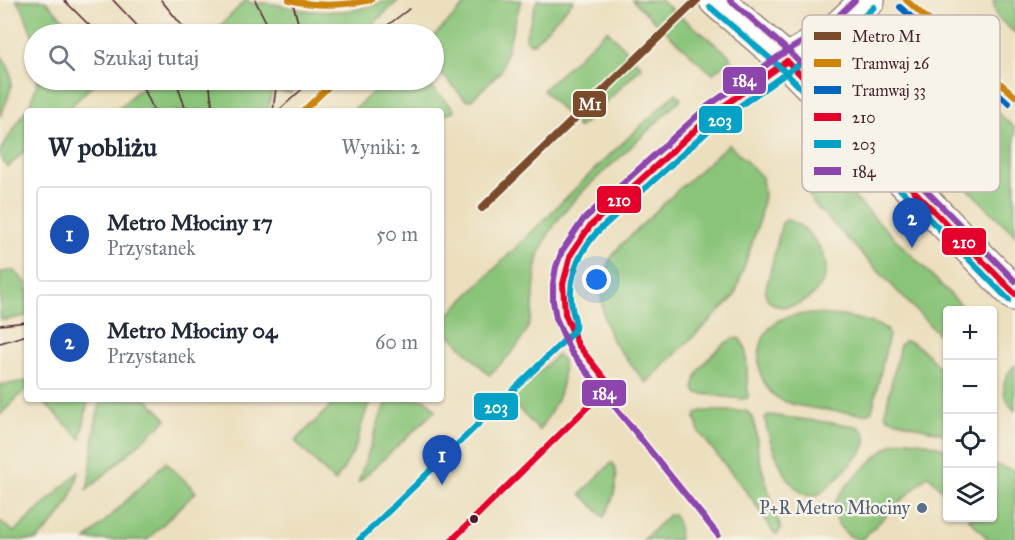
<!DOCTYPE html>
<html lang="pl">
<meta charset="utf-8">
<style>
:root{--surface:#fff;--page:#f6f6f7;--text:#1f2937;--muted:#747a83;--line:#e0e1e3;--accent:#d1495b}
body{margin:0;font-family:"IM FELL Great Primer",serif;background:var(--page);color:var(--text)}
.controls{position:absolute;right:18px;bottom:18px;display:grid;overflow:hidden;border-radius:6px;box-shadow:0 2px 4px #0004}
.controls button{width:54px;height:54px;display:grid;place-items:center;padding:0;border:0;border-bottom:2px solid var(--line);background:var(--surface);color:var(--text);font:30px sans-serif}
.you{position:absolute;left:597px;top:280px;width:21px;height:21px;margin:-15px;border:4px solid #fff;border-radius:50%;background:#1a73e8;box-shadow:0 0 0 9px #1a73e833}
.badge{display:grid;place-items:center;width:39px;height:39px;border-radius:50%;background:var(--accent);color:#fff;font-size:20px;font-weight:700}
.pin{position:absolute;translate:-50% -50px;filter:drop-shadow(0 2px 3px #0008)}
.pin::after{content:'';position:absolute;top:32px;width:21px;height:18px;background:inherit;clip-path:polygon(0 0,100% 0,50% 100%)}
.list{margin:0;padding:0;list-style:none}
h2{display:flex;justify-content:space-between;align-items:center;height:78px;margin:0;padding:0 24px;font-size:26px}
h2 small{font-size:20px;font-weight:400;color:var(--muted)}
.list li{display:grid;grid-template-columns:39px 1fr auto;gap:18px;align-items:center;box-sizing:border-box;height:96px;margin:0 12px 12px;padding:0 12px;border:2px solid var(--line);border-radius:6px}
.list b{display:block;font-size:22px;white-space:nowrap}
.list p{margin:0;font-size:20px;white-space:nowrap;color:var(--muted)}
.list em{font-size:20px;font-style:normal;color:var(--muted)}
.icon{flex:none;width:33px;height:33px;fill:none;stroke:currentColor;stroke-width:2;stroke-linecap:round;stroke-linejoin:round}
.map{position:relative;flex:none;width:1015px;height:540px;overflow:hidden}
.search{position:absolute;background:var(--surface);box-shadow:0 2px 4px #0004;left:24px;top:24px;width:420px;height:66px;display:flex;align-items:center;gap:15px;box-sizing:border-box;padding:0 21px;border-radius:33px;color:var(--muted);font-size:22px}
.panel{position:absolute;background:var(--surface);box-shadow:0 2px 4px #0004;left:24px;top:108px;width:420px;height:294px;border-radius:6px}
.map>svg:first-child{display:block}
.green{fill:#8ac479;stroke:#6a7252;stroke-width:1.5}
.lines{fill:none;stroke-linecap:round;stroke-linejoin:round}
.minor-casing{stroke:#9b7f74;stroke-width:36}
.major-casing{stroke:#9b7f74;stroke-width:36}
.minor{stroke:#fff;stroke-width:33}
.major{stroke:#fff;stroke-width:33}
.tram{stroke:#4a1f2b;stroke-width:1.5}
.bus-1-casing{stroke:#f7f3e8;stroke-width:10}
.bus-2-casing{stroke:#f7f3e8;stroke-width:10}
.bus-3-casing{stroke:#f7f3e8;stroke-width:10}
.bus-1{stroke:#e4002b;stroke-width:6}
.bus-2{stroke:#04a2c6;stroke-width:6}
.bus-3{stroke:#8e44ad;stroke-width:6}
.tram-1-casing{stroke:#f7f3e8;stroke-width:10}
.tram-2-casing{stroke:#f7f3e8;stroke-width:10}
.tram-1{stroke:#cc840b;stroke-width:6}
.tram-2{stroke:#0065bd;stroke-width:6}
.metro-1-casing{stroke:#f7f3e8;stroke-width:12}
.metro-1{stroke:#7a4b2a;stroke-width:8}
.service-dot{fill:#5c6f8a;stroke:#f7f3e8;stroke-width:2}
.bus-dot{fill:#4a1f2b;stroke:#f7f3e8;stroke-width:2}
.labels{text-anchor:middle;dominant-baseline:central;stroke-width:5;stroke-linejoin:round;paint-order:stroke}
.service-label{font-size:18px;fill:#4e5e75;stroke:#f7f3e8;text-anchor:end}
.key{fill:#f7f3e8;stroke:#c3b3af;stroke-width:1.5}
.key-label{font-size:16px;fill:#4a1f2b}
.line-badge{stroke:#f7f3e8;stroke-width:2}
.badge-label{font-size:16px;text-anchor:middle;font-weight:bold;fill:#fff}
</style>
<div class="map">
<svg width="1015" height="540" viewBox="0 0 1015 540">
<rect width="100%" height="100%" fill="#f7f3e8"/>
<filter id="ink" filterUnits="userSpaceOnUse"><feTurbulence type="fractalNoise" baseFrequency=".0167" numOctaves="2"/><feDisplacementMap in="SourceGraphic" scale="12" xChannelSelector="R" yChannelSelector="G"/><feConvolveMatrix kernelMatrix="1 2 1 2 8 2 1 2 1" color-interpolation-filters="sRGB"/></filter>
<filter id="wash" filterUnits="userSpaceOnUse"><feTurbulence type="fractalNoise" baseFrequency=".008" numOctaves="4" result="noise"/><feDisplacementMap in="SourceGraphic" scale="24" xChannelSelector="R" yChannelSelector="G"/><feGaussianBlur stdDeviation="1.35" result="paint"/><feColorMatrix in="noise" values="0 0 0 0 0 0 0 0 0 0 0 0 0 0 0 0 0 1.4 0 .05"/><feComposite in="paint" operator="in"/></filter>
<g filter="url(#wash)">
<rect width="100%" height="100%" fill="#ecdfbe"/>
<g class="green">
<polygon points="16,0 45,0 78,34 34,34 34,39 22,8"/>
<path d="M 246,0 L 253,4 C 270,0 292,10 311,11 C 327,12 347,12 363,8 C 376,5 385,0 399,0 L 362,34 L 212,34 Z"/>
<polygon points="470,0 521,0 501,71 471,100 466,100 434,66 434,36"/>
<polygon points="537,0 574,0 534,43 530,43 525,39"/>
<polygon points="632,0 660,0 728,54 731,59 713,73 704,67"/>
<polygon points="993,0 1015,0 1015,33 997,17"/>
<polygon points="907,13 912,17 895,36 849,73 845,67"/>
<polygon points="607,30 642,67 579,128 543,90"/>
<path d="M 0,54 C 19,77 11,92 0,117 Z"/>
<polygon points="932,64 943,66 950,70 1015,128 1015,235 878,101 878,97"/>
<polygon points="38,80 98,80 66,111 27,111 27,149 8,167 0,158 0,151 32,100"/>
<polygon points="164,80 295,80 291,93 272,91 268,111 116,111 136,92"/>
<polygon points="387,80 424,80 453,108 454,112 441,116 441,111 352,111"/>
<path d="M 676,93 L 681,99 C 660,119 639,139 618,159 C 590,184 559,210 543,245 C 534,265 535,287 533,308 C 530,338 509,356 489,375 L 446,331 L 447,316 L 597,167 Z"/>
<polygon points="729,144 762,177 764,196 758,225 734,297 646,383 613,342 604,318 601,293 610,259 620,246 680,188"/>
<polygon points="826,175 832,175 966,310 948,310 947,343 815,205 809,196 812,187"/>
<path d="M 786,220 C 798,221 809,233 816,242 C 853,290 775,328 765,293 L 782,223 Z"/>
<polygon points="15,271 27,284 27,316 6,320 0,319 0,272"/>
<path d="M 807,314 C 835,314 862,317 887,329 L 889,335 L 872,411 L 866,414 L 860,414 C 839,411 795,409 778,398 C 753,383 753,339 776,322 C 785,316 797,315 807,314 Z"/>
<path d="M 735,338 L 740,339 L 746,349 L 748,398 L 741,399 L 696,393 C 686,376 720,343 735,338 Z"/>
<path d="M 904,341 C 920,341 937,366 947,377 L 947,435 L 888,418 L 885,413 L 900,345 Z"/>
<path d="M 557,355 L 563,360 C 566,388 555,408 539,430 L 510,400 Z"/>
<path d="M 1015,365 L 1015,411 C 1000,396 1000,380 1015,365 Z"/>
<polygon points="27,381 27,388 0,415 0,385"/>
<polygon points="40,399 88,399 81,439"/>
<path d="M 102,399 L 147,399 L 167,419 L 87,490 C 94,460 91,428 102,399 Z"/>
<path d="M 338,399 L 371,399 C 364,414 361,429 356,445 C 351,458 343,470 335,482 L 295,441 Z"/>
<polygon points="389,399 425,399 436,410 358,483 381,415"/>
<path d="M 702,411 L 746,411 C 757,418 756,438 758,451 C 763,477 773,503 781,529 L 777,534 L 774,533 L 752,499 L 699,432 L 695,417 L 697,413 Z"/>
<path d="M 768,415 L 857,426 C 865,431 869,436 865,446 C 862,456 830,484 821,493 C 792,511 767,438 765,418 Z"/>
<path d="M 909,440 L 923,442 L 947,449 L 947,496 L 928,475 L 861,540 C 841,537 826,513 840,494 C 849,482 882,449 895,443 C 899,441 904,441 909,440 Z"/>
<polygon points="166,462 196,492 147,540 86,540"/>
<path d="M 611,463 L 614,464 C 621,480 612,503 604,517 L 581,494 Z"/>
<polygon points="993,464 1015,471 1015,540 989,540 968,518 992,518"/>
<path d="M 79,472 C 70,507 62,515 37,540 L 0,540 L 0,521 L 14,532 Z"/>
<path d="M 669,515 L 674,515 C 679,522 679,531 679,540 L 643,540 Z"/>
</g>
</g>
<g filter="url(#ink)">
<g class="lines">
<defs>
<polyline id="minor" points="787,61 1015,294"/>
<polyline id="major" points="716,0 787,61 832,34 868,0"/>
</defs>
<use href="#minor" class="minor-casing"/>
<use href="#major" class="major-casing"/>
<use href="#minor" class="minor"/>
<use href="#major" class="major"/>
<g class="tram">
<polyline points="64,0 98,34"/>
<polyline points="113,0 145,34"/>
<polyline points="161,0 189,34"/>
<polyline points="255,0 272,34"/>
<polyline points="292,0 301,34"/>
<polyline points="376,34 409,9"/>
<polyline points="138,80 146,93 154,111"/>
<polyline points="176,80 186,111"/>
<polyline points="209,80 213,111"/>
<polyline points="273,111 277,80"/>
<polyline points="278,111 312,80"/>
<polyline points="0,325 27,322"/>
<polyline points="0,343 27,335"/>
</g>
<defs>
<g id="bus-1">
<polyline points="787,61 1015,294"/>
<polyline points="610,385 578,345 565,314 563,284 571,254 590,226 714,113 787,61"/>
<polyline points="452,540 610,385"/>
</g>
<g id="bus-2">
<polyline points="710,7 781,68 1009,300"/>
<path d="M 359,540 L 574,331 C 578,323 573,316 572,308 C 567,279 578,254 597,232 L 720,120 L 792,69 L 837,41 L 874,7"/>
</g>
<g id="bus-3">
<polyline points="730,0 793,55 1015,281"/>
<polyline points="718,535 571,352 556,318 553,301 553,284 556,267 562,251 583,220 708,106 782,54 827,27 855,0"/>
</g>
</defs>
<use href="#bus-1" class="bus-1-casing"/>
<use href="#bus-2" class="bus-2-casing"/>
<use href="#bus-3" class="bus-3-casing"/>
<use href="#bus-1" class="bus-1"/>
<use href="#bus-2" class="bus-2"/>
<use href="#bus-3" class="bus-3"/>
<defs>
<g id="tram-1">
<path d="M 289,0 C 317,7 343,6 371,0"/>
<polyline points="906,0 1015,96"/>
<polyline points="303,111 336,80"/>
</g>
<polyline id="tram-2" points="900,7 1009,103"/>
</defs>
<use href="#tram-1" class="tram-1-casing"/>
<use href="#tram-2" class="tram-2-casing"/>
<use href="#tram-1" class="tram-1"/>
<use href="#tram-2" class="tram-2"/>
<defs>
<polyline id="metro-1" points="482,208 697,0"/>
</defs>
<use href="#metro-1" class="metro-1-casing"/>
<use href="#metro-1" class="metro-1"/>
</g>
</g>
<circle class="service-dot" cx="922" cy="508" r="6"/>
<circle class="bus-dot" cx="474" cy="519" r="5"/>
<g class="labels">
<g class="service-label">
<text x="910" y="508">P+R Metro Młociny</text>
</g>
</g>
<rect x="802" y="15" width="198" height="177" rx="9" class="key"/>
<rect x="814" y="32" width="27" height="8" fill="#7a4b2a"/>
<rect x="814" y="59" width="27" height="8" fill="#cc840b"/>
<rect x="814" y="86" width="27" height="8" fill="#0065bd"/>
<rect x="814" y="113" width="27" height="8" fill="#e4002b"/>
<rect x="814" y="140" width="27" height="8" fill="#04a2c6"/>
<rect x="814" y="167" width="27" height="8" fill="#8e44ad"/>
<g class="key-label">
<text x="852" y="42">Metro M1</text>
<text x="852" y="69">Tramwaj 26</text>
<text x="852" y="96">Tramwaj 33</text>
<text x="852" y="123">210</text>
<text x="852" y="150">203</text>
<text x="852" y="177">184</text>
</g>
<g class="line-badge">
<rect x="722" y="66" width="45" height="29" rx="6" fill="#8e44ad"/>
<rect x="572" y="90" width="35" height="28" rx="6" fill="#7a4b2a"/>
<rect x="698" y="105" width="45" height="29" rx="6" fill="#04a2c6"/>
<rect x="596" y="185" width="46" height="29" rx="6" fill="#e4002b"/>
<rect x="941" y="227" width="46" height="29" rx="6" fill="#e4002b"/>
<rect x="581" y="379" width="46" height="28" rx="6" fill="#8e44ad"/>
<rect x="473" y="392" width="46" height="29" rx="6" fill="#04a2c6"/>
</g>
<g class="badge-label">
<text x="744" y="86">184</text>
<text x="590" y="110">M1</text>
<text x="720" y="126">203</text>
<text x="619" y="206">210</text>
<text x="964" y="248">210</text>
<text x="604" y="399">184</text>
<text x="496" y="413">203</text>
</g>
</svg>
<div class="controls">
<button>+</button>
<button>−</button>
<button><svg class="icon" aria-label="locate" viewBox="0 0 24 24"><circle cx="12" cy="12" r="6"/><path d="M12 2v4M12 18v4M2 12h4M18 12h4"/></svg></button>
<button><svg class="icon" aria-label="layers" viewBox="0 0 24 24"><path d="M12 4l9 5-9 5-9-5zM3 14l9 5 9-5"/></svg></button>
</div>
<div class="you"></div>
<div class="pin badge" style="left:442px;top:485px;background:#1a4fb4">1</div>
<div class="pin badge" style="left:912px;top:248px;background:#1a4fb4">2</div>
<div class="search"><svg class="icon" aria-label="search" viewBox="0 0 24 24"><circle cx="10" cy="10" r="6"/><path d="M15 15l6 6"/></svg>Szukaj tutaj</div>
<section class="panel">
<h2>W pobliżu<small>Wyniki: 2</small></h2>
<ul class="list">
<li><span class="badge" style="background:#1a4fb4">1</span><div><b>Metro Młociny 17</b><p>Przystanek</p></div><em>50 m</em></li>
<li><span class="badge" style="background:#1a4fb4">2</span><div><b>Metro Młociny 04</b><p>Przystanek</p></div><em>60 m</em></li>
</ul>
</section>
</div>
